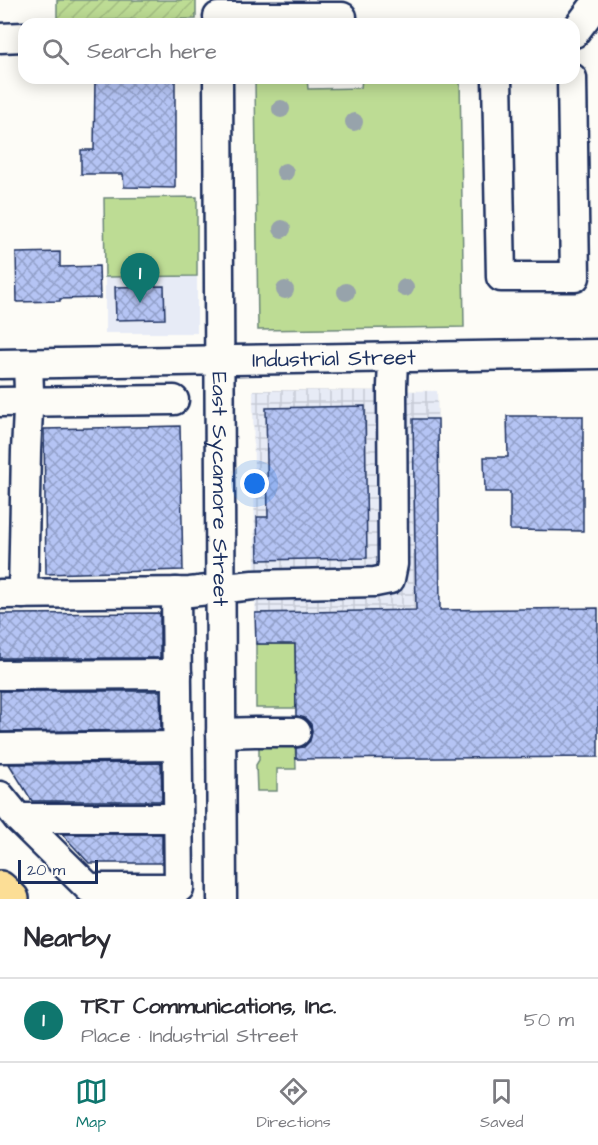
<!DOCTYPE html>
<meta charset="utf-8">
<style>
:root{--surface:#fff;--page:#f7f7f7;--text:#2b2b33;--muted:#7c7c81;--line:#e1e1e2;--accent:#0f766e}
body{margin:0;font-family:"Architects Daughter",sans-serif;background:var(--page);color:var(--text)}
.scale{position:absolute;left:18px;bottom:15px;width:80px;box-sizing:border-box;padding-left:6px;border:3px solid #1b2f5e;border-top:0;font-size:16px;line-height:21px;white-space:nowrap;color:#1b2f5e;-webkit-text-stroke:4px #fdfcf7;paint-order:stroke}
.you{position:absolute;left:255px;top:484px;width:21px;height:21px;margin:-15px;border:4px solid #fff;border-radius:50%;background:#1a73e8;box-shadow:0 0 0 9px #1a73e833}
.badge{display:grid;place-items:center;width:39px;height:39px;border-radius:50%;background:var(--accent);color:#fff;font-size:20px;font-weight:700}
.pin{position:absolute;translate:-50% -50px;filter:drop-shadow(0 2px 3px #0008)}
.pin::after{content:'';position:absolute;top:32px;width:21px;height:18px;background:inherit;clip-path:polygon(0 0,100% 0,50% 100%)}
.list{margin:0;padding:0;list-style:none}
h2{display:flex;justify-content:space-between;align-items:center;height:78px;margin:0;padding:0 24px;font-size:26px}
h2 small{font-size:20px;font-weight:400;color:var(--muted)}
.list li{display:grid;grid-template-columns:39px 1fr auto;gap:18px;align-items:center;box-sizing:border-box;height:84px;padding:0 24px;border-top:2px solid var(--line)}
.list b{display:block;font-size:22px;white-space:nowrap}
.list p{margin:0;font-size:20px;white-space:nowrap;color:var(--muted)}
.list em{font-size:20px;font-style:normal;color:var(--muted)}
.icon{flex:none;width:33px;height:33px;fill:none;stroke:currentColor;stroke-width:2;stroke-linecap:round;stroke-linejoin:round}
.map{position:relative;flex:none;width:598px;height:899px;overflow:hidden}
.search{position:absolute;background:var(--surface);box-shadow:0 3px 15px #0003;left:18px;right:18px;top:18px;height:66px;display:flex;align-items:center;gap:15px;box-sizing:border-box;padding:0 21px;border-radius:18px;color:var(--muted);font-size:22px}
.sheet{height:162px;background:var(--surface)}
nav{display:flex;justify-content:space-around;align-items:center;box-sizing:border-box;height:84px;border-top:2px solid var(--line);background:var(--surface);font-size:16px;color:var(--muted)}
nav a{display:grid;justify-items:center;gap:3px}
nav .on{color:var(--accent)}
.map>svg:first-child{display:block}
.built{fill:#e7ebf6}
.industrial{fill:url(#industrial-grid)}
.grass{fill:#bddc94;stroke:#6c8679;stroke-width:1.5}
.garden{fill:url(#garden-furrows);stroke:#6c8679;stroke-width:1.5}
.building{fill:url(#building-cross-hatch);stroke:#1b2f5e;stroke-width:1.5}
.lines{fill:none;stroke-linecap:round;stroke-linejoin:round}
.minor-casing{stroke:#1b2f5e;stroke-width:33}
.major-casing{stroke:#1b2f5e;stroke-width:38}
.minor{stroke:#fdfcf7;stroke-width:28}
.major{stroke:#fcde96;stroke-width:33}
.tree{fill:#97a3ab}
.labels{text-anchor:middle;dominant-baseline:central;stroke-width:4.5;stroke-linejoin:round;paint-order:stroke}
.street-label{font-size:22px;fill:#1b2f5e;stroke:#fdfcf7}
</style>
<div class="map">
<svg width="598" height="899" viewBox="0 0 598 899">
<defs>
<pattern id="industrial-grid" width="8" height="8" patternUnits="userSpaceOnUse" patternTransform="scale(1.5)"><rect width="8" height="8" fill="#e7ebf6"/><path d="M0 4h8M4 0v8" fill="none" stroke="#c6cad5"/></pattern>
<pattern id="garden-furrows" width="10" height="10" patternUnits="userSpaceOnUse" patternTransform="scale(1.5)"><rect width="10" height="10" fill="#bddc94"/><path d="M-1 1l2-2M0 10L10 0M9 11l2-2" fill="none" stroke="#a2bd82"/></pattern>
<pattern id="building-cross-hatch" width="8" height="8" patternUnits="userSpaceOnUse" patternTransform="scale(1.5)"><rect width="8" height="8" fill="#b5c4f4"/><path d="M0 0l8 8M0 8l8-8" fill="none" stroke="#92a0c9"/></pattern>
</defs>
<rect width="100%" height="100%" fill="#fdfcf7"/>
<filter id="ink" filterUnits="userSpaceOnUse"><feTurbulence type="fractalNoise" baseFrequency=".0167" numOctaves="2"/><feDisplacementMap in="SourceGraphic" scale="12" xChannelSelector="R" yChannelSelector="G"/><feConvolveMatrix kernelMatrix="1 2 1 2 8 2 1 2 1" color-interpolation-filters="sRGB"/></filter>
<g filter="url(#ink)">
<polygon class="built" points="197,276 197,333 105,333 105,277"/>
<polygon class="industrial" points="253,390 437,391 441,641 256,644"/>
<g class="grass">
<polygon points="255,78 307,78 308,89 361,88 362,78 460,78 464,327 258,330"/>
<polygon points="197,197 197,276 105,277 104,198"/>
<polygon points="256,644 295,644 296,708 256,708"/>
<polygon points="295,739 296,769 277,769 277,791 257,791 256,765 259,760 259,740"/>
</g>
<polygon class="garden" points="57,0 196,0 196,19 57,21"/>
<g class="building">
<polygon points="95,78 175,78 175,188 124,187 123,174 81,174 81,150 94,150"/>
<polygon points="60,252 60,267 99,266 100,298 60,299 60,301 17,302 16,253"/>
<polygon points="164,286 165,319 116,320 115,287"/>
<polygon points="365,406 367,558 258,560 257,517 268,517 266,408"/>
<polygon points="507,416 583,416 583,531 510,530 510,492 485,492 484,457 508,457"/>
<polygon points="413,419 438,419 440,610 598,608 598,757 296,759 296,748 304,747 310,741 312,731 311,724 305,718 296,716 295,644 256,644 255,613 416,610"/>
<polygon points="180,426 183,570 46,574 44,429"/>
<polygon points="160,613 160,658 0,658 0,614"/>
<polygon points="0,691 160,691 161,730 0,732"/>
<polygon points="161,763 162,801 32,801 9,764"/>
<polygon points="62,834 162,834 162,863 89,863"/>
</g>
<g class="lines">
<defs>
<g id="minor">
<polyline points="218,17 342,17"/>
<polyline points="574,33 592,9 598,6"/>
<polyline points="0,38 24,37"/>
<path id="s1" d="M 218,78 L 222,899"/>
<polyline points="497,78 501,277 575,277 572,78"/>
<path id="s2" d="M 0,364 L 598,354"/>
<polyline points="0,402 174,400"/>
<path d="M 176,592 C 177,691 178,790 179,888 L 89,888 L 18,818 L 178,818"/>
<polyline points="0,594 190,592 253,585 375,582 390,579 393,564 392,387 393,358"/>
<polyline points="23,594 26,451 29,391 28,364"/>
<polyline points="0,675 177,674"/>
<polyline points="221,733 255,732 296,732"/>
<polyline points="0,748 177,746"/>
<polyline points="0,796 18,818"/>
</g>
<polyline id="major" points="0,888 12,899"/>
</defs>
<use href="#minor" class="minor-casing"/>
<use href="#major" class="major-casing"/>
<use href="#minor" class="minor"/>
<use href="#major" class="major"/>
</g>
<g class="tree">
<circle cx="281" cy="109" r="9"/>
<circle cx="354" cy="122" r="9"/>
<circle cx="285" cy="172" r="9"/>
<circle cx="282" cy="229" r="9"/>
<circle cx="405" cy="288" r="9"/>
<circle cx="285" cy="290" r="9"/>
<circle cx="346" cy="292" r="9"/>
</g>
</g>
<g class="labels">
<g class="street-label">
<text stroke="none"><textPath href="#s2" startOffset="334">Industrial Street</textPath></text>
<text stroke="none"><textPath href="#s1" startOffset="411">East Sycamore Street</textPath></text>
</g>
</g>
</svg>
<div class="scale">20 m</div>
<div class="you"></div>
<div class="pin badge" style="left:140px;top:303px">1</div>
<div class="search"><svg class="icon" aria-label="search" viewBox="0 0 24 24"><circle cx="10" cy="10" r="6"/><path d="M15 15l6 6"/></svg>Search here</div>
</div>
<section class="sheet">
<h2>Nearby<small></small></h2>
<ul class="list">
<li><span class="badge">1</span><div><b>TRT Communications, Inc.</b><p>Place · Industrial Street</p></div><em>50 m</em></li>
</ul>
</section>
<nav>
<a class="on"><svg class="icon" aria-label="map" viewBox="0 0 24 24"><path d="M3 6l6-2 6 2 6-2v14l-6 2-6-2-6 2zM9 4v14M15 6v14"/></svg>Map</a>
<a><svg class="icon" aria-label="directions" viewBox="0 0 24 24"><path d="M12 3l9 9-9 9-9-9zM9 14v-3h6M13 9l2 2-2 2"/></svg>Directions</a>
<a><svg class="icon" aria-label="saved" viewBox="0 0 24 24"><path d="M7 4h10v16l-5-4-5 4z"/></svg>Saved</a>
</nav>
